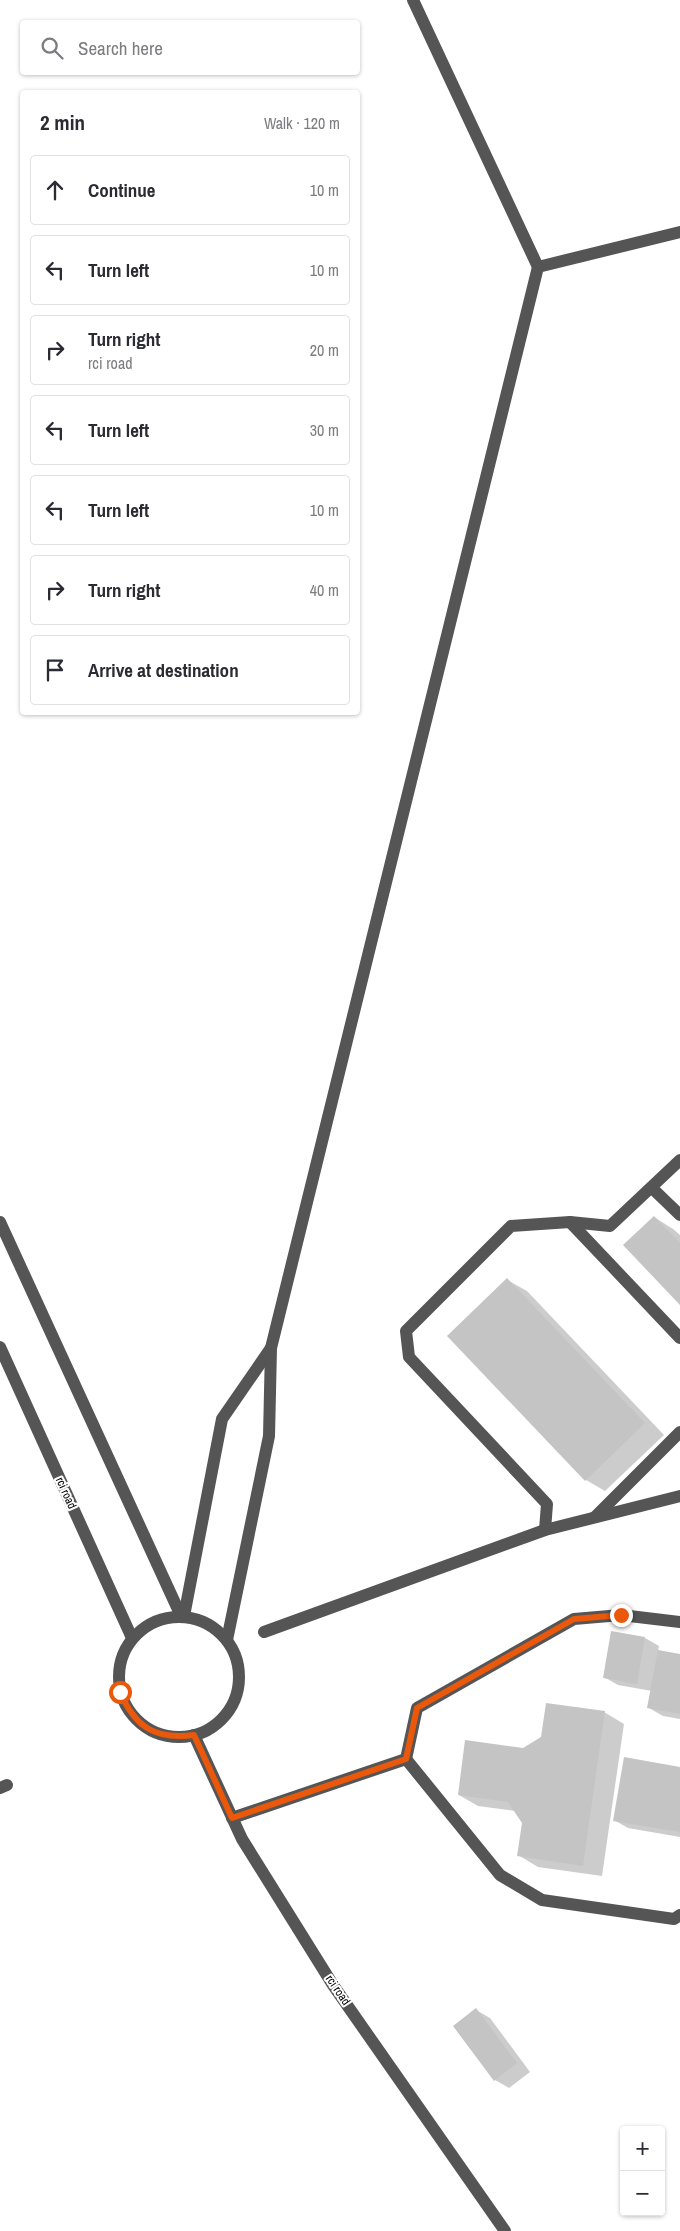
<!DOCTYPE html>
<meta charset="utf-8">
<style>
:root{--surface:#fff;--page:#f7f7f7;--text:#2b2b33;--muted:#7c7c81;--line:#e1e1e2}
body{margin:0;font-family:"Archivo Narrow",sans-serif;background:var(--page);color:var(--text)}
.controls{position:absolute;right:15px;bottom:15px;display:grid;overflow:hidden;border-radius:5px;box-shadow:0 1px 4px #0004}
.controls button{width:45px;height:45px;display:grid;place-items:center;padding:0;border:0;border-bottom:1px solid var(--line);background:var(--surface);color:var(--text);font:25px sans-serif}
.stop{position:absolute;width:15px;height:15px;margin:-11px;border:4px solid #ea580c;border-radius:50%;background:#fff}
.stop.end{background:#ea580c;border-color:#fff;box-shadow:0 1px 5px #0008}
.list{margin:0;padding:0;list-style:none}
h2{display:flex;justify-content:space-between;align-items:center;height:65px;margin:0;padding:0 20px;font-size:21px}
h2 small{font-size:16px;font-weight:400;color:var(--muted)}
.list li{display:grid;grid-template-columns:32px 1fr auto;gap:15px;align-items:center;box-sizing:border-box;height:70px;margin:0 10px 10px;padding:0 10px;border:1px solid var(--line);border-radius:5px}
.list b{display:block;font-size:19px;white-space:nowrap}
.list p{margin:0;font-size:16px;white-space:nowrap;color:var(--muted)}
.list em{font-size:16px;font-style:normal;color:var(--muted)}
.icon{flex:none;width:28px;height:28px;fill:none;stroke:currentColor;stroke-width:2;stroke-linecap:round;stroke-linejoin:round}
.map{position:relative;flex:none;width:680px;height:2231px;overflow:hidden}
.search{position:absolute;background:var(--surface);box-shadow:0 1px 4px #0004;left:20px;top:20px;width:340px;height:55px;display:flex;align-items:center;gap:12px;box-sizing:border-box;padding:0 18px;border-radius:5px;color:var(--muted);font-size:19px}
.panel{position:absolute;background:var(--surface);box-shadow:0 1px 4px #0004;left:20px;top:90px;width:340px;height:625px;border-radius:5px}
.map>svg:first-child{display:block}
.shadow{fill:#0003}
.building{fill:#c4c4c4}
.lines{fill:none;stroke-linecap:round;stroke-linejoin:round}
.minor{stroke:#555;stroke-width:12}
.route{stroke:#ea580c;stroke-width:6}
.labels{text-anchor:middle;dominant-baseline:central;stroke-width:4;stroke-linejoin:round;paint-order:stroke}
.street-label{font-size:12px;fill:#000;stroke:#fff}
</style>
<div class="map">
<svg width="680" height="2231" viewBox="0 0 680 2231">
<rect width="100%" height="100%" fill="#fff"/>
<g class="shadow">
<polygon points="654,1217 673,1229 680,1235 680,1303"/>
<polygon points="507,1280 527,1291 664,1435 605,1491 586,1480"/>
<polygon points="645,1638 659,1646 658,1651 680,1656 680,1719 663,1716 649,1708 652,1691 618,1685 604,1677"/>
<polygon points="604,1712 624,1724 602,1876 538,1867 518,1855 523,1822 515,1811 478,1806 459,1795 523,1749"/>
<polygon points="680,1768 680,1837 628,1828 614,1820"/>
<polygon points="476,2010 490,2018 530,2072 509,2088 495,2080 454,2026"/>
</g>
<g class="building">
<polygon points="654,1216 680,1243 680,1305 623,1245"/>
<polygon points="507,1278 645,1423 585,1481 447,1336"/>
<polygon points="611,1631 645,1637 637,1684 603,1678"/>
<polygon points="658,1650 680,1654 680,1714 647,1708"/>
<polygon points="546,1703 605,1711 583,1866 517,1856 522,1823 508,1802 458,1795 465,1740 523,1748 541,1737"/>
<polygon points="624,1757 680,1767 680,1832 613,1821"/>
<polygon points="476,2008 517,2063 494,2081 453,2026"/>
</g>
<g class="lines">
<g class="minor">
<polyline points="413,0 538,267"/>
<polyline points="652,1188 680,1215"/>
<polyline points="0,1222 181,1616"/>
<polyline points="570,1222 680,1338"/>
<polyline points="0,1347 132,1638"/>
<polyline points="595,1517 680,1432"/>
<polyline points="545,1530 547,1504 409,1357 406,1331 511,1226 570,1222 610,1226 680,1160"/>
<polyline points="184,1616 222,1419 271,1348"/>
<circle cx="179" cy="1677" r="60"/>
<polyline points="264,1632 545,1530 680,1496"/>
<polyline points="227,1640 269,1436 271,1348 538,267 680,232"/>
<polyline points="194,1735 242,1839 333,1985 505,2231"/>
<polyline points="406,1759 500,1875 542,1900 674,1919 680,1915"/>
<polyline points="406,1759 417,1708 574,1619 621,1615 680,1622"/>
<polyline points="0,1788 7,1785"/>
<polyline points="232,1818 406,1759"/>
</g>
</g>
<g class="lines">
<path class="route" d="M 120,1692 C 135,1727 155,1740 194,1735 L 232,1818 L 406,1759 L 417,1708 L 574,1619 L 621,1615"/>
</g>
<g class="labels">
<g class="street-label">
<text transform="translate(66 1493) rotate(66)">rci road</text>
<text transform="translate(338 1990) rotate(56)">rci road</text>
</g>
</g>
</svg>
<div class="controls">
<button>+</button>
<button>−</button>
</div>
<div class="stop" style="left:120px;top:1692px"></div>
<div class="stop end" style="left:621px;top:1615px"></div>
<div class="search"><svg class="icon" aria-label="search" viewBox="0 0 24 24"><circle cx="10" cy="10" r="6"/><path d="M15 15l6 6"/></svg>Search here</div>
<section class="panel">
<h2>2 min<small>Walk · 120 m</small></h2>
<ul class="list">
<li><svg class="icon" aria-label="ahead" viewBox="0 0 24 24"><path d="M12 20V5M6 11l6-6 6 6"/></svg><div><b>Continue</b></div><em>10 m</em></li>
<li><svg class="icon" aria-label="left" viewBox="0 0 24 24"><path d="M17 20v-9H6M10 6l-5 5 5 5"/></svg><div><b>Turn left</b></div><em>10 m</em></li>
<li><svg class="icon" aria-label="right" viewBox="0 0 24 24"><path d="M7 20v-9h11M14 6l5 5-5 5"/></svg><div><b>Turn right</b><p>rci road</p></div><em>20 m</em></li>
<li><svg class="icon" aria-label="left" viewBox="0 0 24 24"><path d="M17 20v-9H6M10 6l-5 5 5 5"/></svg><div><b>Turn left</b></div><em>30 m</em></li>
<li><svg class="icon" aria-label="left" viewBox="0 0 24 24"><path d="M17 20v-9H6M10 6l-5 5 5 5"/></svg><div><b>Turn left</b></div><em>10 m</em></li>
<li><svg class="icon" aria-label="right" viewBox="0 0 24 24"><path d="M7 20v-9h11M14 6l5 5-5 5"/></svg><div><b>Turn right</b></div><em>40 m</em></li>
<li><svg class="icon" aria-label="arrive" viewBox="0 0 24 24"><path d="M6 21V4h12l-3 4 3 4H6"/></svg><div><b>Arrive at destination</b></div></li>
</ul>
</section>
</div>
